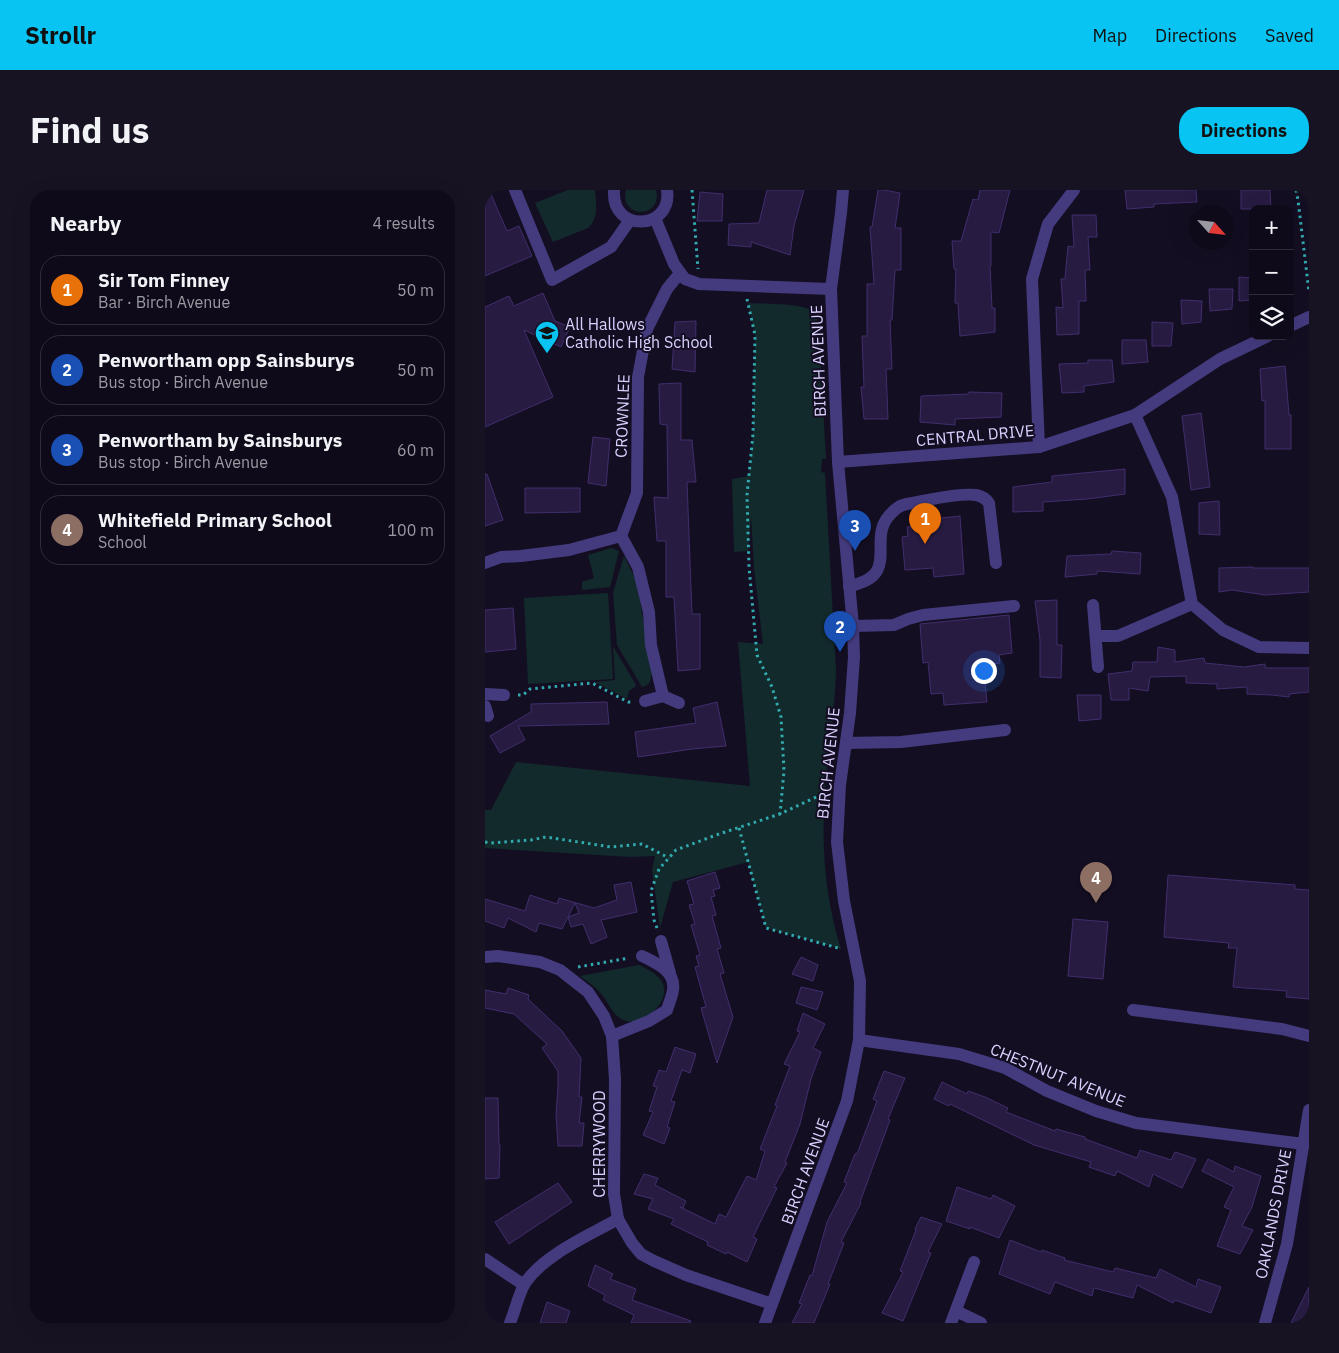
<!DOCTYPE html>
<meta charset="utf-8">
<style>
:root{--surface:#0f0a1a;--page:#181323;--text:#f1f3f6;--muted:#9b9aa2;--line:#2f2b39;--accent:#08c4f2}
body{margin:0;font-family:"IBM Plex Sans",sans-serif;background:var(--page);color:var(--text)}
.controls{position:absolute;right:15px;top:15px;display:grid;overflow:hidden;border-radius:10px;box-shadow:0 5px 20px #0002}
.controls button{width:45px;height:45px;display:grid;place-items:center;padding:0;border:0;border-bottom:1px solid var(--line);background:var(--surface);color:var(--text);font:25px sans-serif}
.compass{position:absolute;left:704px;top:15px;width:45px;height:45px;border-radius:50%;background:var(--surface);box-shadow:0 5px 20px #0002;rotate:117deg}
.you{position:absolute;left:498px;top:480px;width:18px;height:18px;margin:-12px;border:4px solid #fff;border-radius:50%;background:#1a73e8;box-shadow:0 0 0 8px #1a73e833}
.badge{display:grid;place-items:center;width:32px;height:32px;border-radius:50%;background:var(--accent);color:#fff;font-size:16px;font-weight:700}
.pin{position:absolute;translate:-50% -41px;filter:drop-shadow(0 1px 2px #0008)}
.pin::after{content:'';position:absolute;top:26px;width:18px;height:15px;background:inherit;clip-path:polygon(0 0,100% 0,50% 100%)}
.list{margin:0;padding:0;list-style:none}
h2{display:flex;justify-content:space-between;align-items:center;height:65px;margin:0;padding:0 20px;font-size:21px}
h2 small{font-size:16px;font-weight:400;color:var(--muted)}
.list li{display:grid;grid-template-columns:32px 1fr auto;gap:15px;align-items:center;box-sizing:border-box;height:70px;margin:0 10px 10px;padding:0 10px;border:1px solid var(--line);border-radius:20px}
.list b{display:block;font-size:19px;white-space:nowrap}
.list p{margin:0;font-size:16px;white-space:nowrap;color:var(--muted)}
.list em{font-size:16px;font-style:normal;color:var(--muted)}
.icon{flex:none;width:28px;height:28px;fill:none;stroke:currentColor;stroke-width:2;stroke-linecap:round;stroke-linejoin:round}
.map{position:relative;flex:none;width:824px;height:1133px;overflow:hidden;border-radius:20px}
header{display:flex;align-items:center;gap:30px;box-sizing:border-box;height:70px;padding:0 25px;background:var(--accent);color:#111}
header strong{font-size:24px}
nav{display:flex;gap:28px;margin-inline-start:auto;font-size:18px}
.intro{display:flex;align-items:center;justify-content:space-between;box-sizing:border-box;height:120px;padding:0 30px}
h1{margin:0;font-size:35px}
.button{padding:12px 22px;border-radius:20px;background:var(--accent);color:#111;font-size:18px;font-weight:700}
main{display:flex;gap:30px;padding:0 30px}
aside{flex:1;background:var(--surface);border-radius:20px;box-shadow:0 5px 20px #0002}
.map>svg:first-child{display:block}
.green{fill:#122a2c}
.building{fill:#271b42;stroke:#412e6d}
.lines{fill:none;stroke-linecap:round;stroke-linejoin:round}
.path{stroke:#32abb0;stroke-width:3;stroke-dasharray:2.5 4;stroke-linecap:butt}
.minor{stroke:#443b7f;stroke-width:12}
.labels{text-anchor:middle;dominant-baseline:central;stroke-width:4;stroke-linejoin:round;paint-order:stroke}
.poi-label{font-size:16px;fill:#dad1fe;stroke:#140e22;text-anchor:start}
.street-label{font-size:16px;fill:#dad1fe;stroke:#140e22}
</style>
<header>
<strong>Strollr</strong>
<nav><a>Map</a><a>Directions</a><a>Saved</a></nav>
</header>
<div class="intro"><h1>Find us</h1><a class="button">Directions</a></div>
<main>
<aside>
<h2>Nearby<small>4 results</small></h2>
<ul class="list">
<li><span class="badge" style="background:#e8710a">1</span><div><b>Sir Tom Finney</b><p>Bar · Birch Avenue</p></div><em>50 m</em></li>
<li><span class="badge" style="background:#1a4fb4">2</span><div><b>Penwortham opp Sainsburys</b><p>Bus stop · Birch Avenue</p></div><em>50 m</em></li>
<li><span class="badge" style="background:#1a4fb4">3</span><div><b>Penwortham by Sainsburys</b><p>Bus stop · Birch Avenue</p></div><em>60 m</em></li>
<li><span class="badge" style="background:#8d6e63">4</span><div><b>Whitefield Primary School</b><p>School</p></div><em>100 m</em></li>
</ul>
</aside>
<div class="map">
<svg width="824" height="1133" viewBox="0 0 824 1133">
<rect width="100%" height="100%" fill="#140e22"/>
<g class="green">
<path d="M 83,0 L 110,0 C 111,13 114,29 103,38 L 68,52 L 50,13 Z"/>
<path d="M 141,0 L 171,0 C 178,29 134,29 141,0 Z"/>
<path d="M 263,113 C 278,114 313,113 326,120 C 330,122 331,125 333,129 L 341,269 L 337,269 L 336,282 L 340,283 L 351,481 C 350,522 342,562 340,603 C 336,655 340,709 356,759 L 281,738 L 263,672 L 188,692 L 175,738 L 167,680 L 170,666 L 146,667 L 0,658 L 0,620 L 6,620 L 31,572 L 265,596 L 253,452 L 278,454 L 269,378 L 266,326 L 263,361 L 249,362 L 247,289 L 264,286 L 268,244 L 270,145 Z"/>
<polygon points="126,358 134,361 125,397 97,400 97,392 109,388 103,365"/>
<path d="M 139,366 L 152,392 L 167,483 C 165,491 166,495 157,497 L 132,455 L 128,403 Z"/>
<polygon points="123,403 128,489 43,494 39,408"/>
<polygon points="128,456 151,495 150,497 144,501 142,509 110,492 130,490"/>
<path d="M 154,775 C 162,779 174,784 178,794 C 185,813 159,835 141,831 C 128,827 125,815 118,806 C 112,798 103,792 95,786 Z"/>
</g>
<g class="building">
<polygon points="0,0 4,0 22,41 34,36 47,66 0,86"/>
<polygon points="282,0 319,0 309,36 305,65 266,52 266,57 243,55 244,34 274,33"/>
<polygon points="393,0 399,0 415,3 410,38 416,38 416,80 410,80 407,130 405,130 407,179 401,179 403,229 379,229 376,197 379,197 377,146 382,146 382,94 389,94 385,37 387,37"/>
<polygon points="495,0 525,0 514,43 506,42 506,76 505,76 507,118 510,118 510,142 475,146 473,113 470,113 471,79 469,79 467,51 476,51 488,9 493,10"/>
<polygon points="640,0 711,0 712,12 669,14 669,17 642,19"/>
<polygon points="756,0 785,0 786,19 756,19"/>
<polygon points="215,2 238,4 237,31 212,31"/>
<polygon points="587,25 611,25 612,47 603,47 605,80 600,80 601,111 594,111 594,144 572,145 571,117 578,118 576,89 580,89 583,56 589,57"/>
<polygon points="754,87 768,88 768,110 754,111"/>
<polygon points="724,99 748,99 747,119 725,121"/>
<polygon points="58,103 70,131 85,137 76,157 39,140 68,207 0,237 0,117 24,106 29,116"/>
<polygon points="696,110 717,111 716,132 697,134"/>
<polygon points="211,131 210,182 187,179 190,132"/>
<polygon points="667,132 688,133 686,156 667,156"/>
<polygon points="637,150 661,150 663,172 637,174"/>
<polygon points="603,170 627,170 629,192 599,196 599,202 577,203 574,174 603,173"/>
<polygon points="800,176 804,225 806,225 806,259 780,259 780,210 777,211 775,179"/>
<polygon points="196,193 196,250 207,250 211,292 202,292 207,424 215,424 215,479 193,481 189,407 181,407 181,351 172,351 169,307 183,308 182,235 175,234 174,194"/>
<polygon points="484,202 517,203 516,227 470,229 470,235 435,232 436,206 483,204"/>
<polygon points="716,223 725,297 706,300 697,226"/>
<polygon points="108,247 125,249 121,296 103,293"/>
<polygon points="640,279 640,304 602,309 558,312 558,321 528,322 528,297 567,292 567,286"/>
<polygon points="0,284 2,284 18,330 0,336"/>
<polygon points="40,298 95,298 95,322 40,323"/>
<polygon points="734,311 735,345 714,344 714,313"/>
<polygon points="475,326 479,384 449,387 448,378 420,380 417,347 423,346 422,337 438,335 437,330"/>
<polygon points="627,361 656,363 655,384 612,381 612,384 580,387 582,366 626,364"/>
<polygon points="768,377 768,378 824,378 824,402 780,405 747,400 734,402 734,378"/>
<polygon points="572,410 572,455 577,455 576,488 555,487 555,450 550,411"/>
<polygon points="28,418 31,459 0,462 0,420"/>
<polygon points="524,425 527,463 514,465 515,473 507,474 507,482 499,483 502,512 459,515 458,503 446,504 443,472 438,473 435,434"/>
<polygon points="673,457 690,460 690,472 719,468 720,473 759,477 780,474 780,478 824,478 824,502 804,504 804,507 787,505 762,504 762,497 732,499 732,494 701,493 701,486 665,487 663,501 644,498 644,510 626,510 623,484 647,481 648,472 672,472"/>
<polygon points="592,505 616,505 616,529 594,531"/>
<polygon points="122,512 124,534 33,536 40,550 15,563 5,546 46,522 46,514"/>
<polygon points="232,512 241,556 207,559 153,567 150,542 211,533 208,518"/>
<polygon points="230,682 235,698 228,700 230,706 226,707 231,725 227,726 236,758 232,759 239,783 235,784 248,827 232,873 216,818 221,817 210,777 214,776 211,766 215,765 206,735 210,734 204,715 209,714 202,691"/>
<polygon points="683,685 810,695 810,699 824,700 824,809 801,807 802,801 748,797 752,758 743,758 744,753 679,747"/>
<polygon points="146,692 152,722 116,730 122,747 106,754 98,734 86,737 83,727 94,723 90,713 77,739 54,733 51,742 23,728 19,738 0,731 0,709 40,721 45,705 72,714 74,708 109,718 132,710 129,695"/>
<polygon points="588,729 623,732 618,789 583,786"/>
<polygon points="316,767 333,775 328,791 307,784"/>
<polygon points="316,797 338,802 332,820 311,813"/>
<polygon points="23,798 44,805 43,809 77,841 96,868 94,907 97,907 94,933 99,933 97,956 73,956 71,925 73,896 73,881 57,858 62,854 29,824 0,818 0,800 21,804"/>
<polygon points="318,823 340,834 328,858 336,862 326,889 315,934 300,972 302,973 289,997 292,998 268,1047 272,1049 262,1072 242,1062 241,1064 222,1055 223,1052 186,1034 189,1029 163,1019 168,1009 149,1004 159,984 173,988 170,995 201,1011 198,1018 195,1017 230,1034 234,1024 241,1027 262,986 271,990 280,961 275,959 292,916 290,915 305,876 299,874 315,842 312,841"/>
<polygon points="190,857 211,864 205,883 197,880 186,911 190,912 182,937 185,938 179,954 158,945 168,922 164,921 172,897 168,896 174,880 181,882"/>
<polygon points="399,881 420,888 403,929 405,930 375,1012 376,1013 356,1052 359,1053 343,1094 345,1094 329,1133 307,1133 317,1114 314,1113 325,1085 327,1086 342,1032 362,993 359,992 370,964 372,964 392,911 388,909"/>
<polygon points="457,892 482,904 483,901 500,907 523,918 521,922 570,941 571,939 600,947 600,949 652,968 655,960 686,970 690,962 711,969 697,998 668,984 664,997 632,981 630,986 604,977 606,972 549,955 465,914 464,916 449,909"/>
<polygon points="0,908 13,908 14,955 15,955 14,988 0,989"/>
<polygon points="723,969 749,982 750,976 776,986 767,1017 757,1036 768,1040 755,1064 732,1056 746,1020 739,1017 749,997 717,981"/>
<polygon points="73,993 87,1012 24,1054 10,1032"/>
<polygon points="472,997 506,1009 508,1005 530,1016 514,1048 485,1037 485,1039 461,1031"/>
<polygon points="436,1027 457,1034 443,1062 446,1063 418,1131 397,1123 418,1082 415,1081 431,1040 430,1039"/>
<polygon points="525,1050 556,1062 557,1060 580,1068 579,1070 628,1082 630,1078 671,1088 675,1079 711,1097 713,1089 736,1097 726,1123 690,1110 688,1113 652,1095 648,1108 609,1098 607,1106 570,1092 565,1104 514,1084"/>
<polygon points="110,1075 128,1084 125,1089 151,1099 147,1110 206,1131 205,1133 146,1133 149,1125 118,1110 120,1105 103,1096"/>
<polygon points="824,1097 824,1133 806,1133"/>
<polygon points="62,1112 85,1121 81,1133 55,1133"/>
</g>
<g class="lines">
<g class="path">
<polyline points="207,0 213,79"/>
<polyline points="811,0 813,10 824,102"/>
<polyline points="262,109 270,145 268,244 262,305 264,377 272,465 287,497 296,527 299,581 295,624"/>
<polyline points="33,505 38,505 45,499 107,493 143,512 147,512"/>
<polyline points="254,638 281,738 353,758"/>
<polyline points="0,652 6,653 46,650 61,647 126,657 157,654 184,668"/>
<polyline points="172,738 169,730 166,701 174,679 191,660 234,644 295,624 340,603"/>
<polyline points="93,777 144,768"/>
</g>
<g class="minor">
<polyline points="30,0 67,90 126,57 145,30"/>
<path d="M 129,0 C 126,44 188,40 182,0"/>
<polyline points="170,28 189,74 200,89 214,94 346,99"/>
<polyline points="805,136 824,127"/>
<polyline points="650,225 687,307 707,414 738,440 774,457 824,458"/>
<polyline points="554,257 547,89 563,34 589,0"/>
<polyline points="353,272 554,257 650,225 735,169 783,146"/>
<polyline points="136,346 153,377 164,422 166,455 178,506 160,511"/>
<polyline points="0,373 16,367 36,366 84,360 136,346 152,303 153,187 162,139 182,99 195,83"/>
<path d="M 364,396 C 416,386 383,352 403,327 C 407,322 412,317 418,315 C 424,313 431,313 437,311 C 453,308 475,303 491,305 C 496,306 501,309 504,313 L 511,373"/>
<polyline points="608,415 613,477"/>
<polyline points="368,436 409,435 423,429 438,425 529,416"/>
<polyline points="611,446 633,446 707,414"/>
<polyline points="0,504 19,505"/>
<polyline points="178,506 194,513"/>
<polyline points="0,516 3,526"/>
<polyline points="361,553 416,552 520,540"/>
<polyline points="176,751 185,783"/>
<polyline points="0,767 13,766 55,772 75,780 103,802 119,826 127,846 130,889 129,1004 133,1029 147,1053 156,1064 169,1071 201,1085 287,1114"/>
<polyline points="648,820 797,839 824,846"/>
<path d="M 127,846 L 164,831 L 182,820 C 184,813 187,807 188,800 C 191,781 171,773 157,766"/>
<polyline points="374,850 474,864 520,878 562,901 611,921 651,933 819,954"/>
<polyline points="0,1069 39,1095"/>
<polyline points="471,1121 496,1133"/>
<path d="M 25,1133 C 30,1121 34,1103 40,1093 C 60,1064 103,1046 133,1029"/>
<polyline points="280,1133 362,911 374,850 375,791 359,711 352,652 355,595 365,523 369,467 368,436 353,272 346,99 356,23 358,0"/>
<polyline points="466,1133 489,1072"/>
<polyline points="780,1133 802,1054 824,920"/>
</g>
</g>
<defs>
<symbol id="school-pin" viewBox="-11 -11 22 30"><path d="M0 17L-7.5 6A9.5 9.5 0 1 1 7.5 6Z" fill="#08c4f2" stroke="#140e22"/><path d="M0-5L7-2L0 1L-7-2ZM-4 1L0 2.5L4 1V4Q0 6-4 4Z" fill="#111"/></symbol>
</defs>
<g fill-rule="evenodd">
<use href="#school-pin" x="48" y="129" width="28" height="38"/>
</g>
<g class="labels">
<g class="poi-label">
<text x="80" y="134">All Hallows<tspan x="80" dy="18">Catholic High School</tspan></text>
</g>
<g class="street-label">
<text transform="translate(333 171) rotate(-92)">BIRCH AVENUE</text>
<text transform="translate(137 226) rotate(-88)">CROWNLEE</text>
<text transform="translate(490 245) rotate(-5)">CENTRAL DRIVE</text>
<text transform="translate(343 573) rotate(-84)">BIRCH AVENUE</text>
<text transform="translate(573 885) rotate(22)">CHESTNUT AVENUE</text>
<text transform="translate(114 954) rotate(-90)">CHERRYWOOD</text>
<text transform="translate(320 981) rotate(-70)">BIRCH AVENUE</text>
<text transform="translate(788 1024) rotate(-79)">OAKLANDS DRIVE</text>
</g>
</g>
</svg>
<div class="controls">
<button>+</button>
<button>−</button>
<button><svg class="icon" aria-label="layers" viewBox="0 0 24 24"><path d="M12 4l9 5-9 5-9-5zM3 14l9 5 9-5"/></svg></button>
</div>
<svg class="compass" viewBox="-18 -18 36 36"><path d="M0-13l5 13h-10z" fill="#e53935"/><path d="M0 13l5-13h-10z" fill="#9b9aa2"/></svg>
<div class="you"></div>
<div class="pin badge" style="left:440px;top:354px;background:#e8710a">1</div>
<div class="pin badge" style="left:355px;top:462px;background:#1a4fb4">2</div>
<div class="pin badge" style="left:370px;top:361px;background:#1a4fb4">3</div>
<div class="pin badge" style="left:611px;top:713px;background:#8d6e63">4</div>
</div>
</main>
